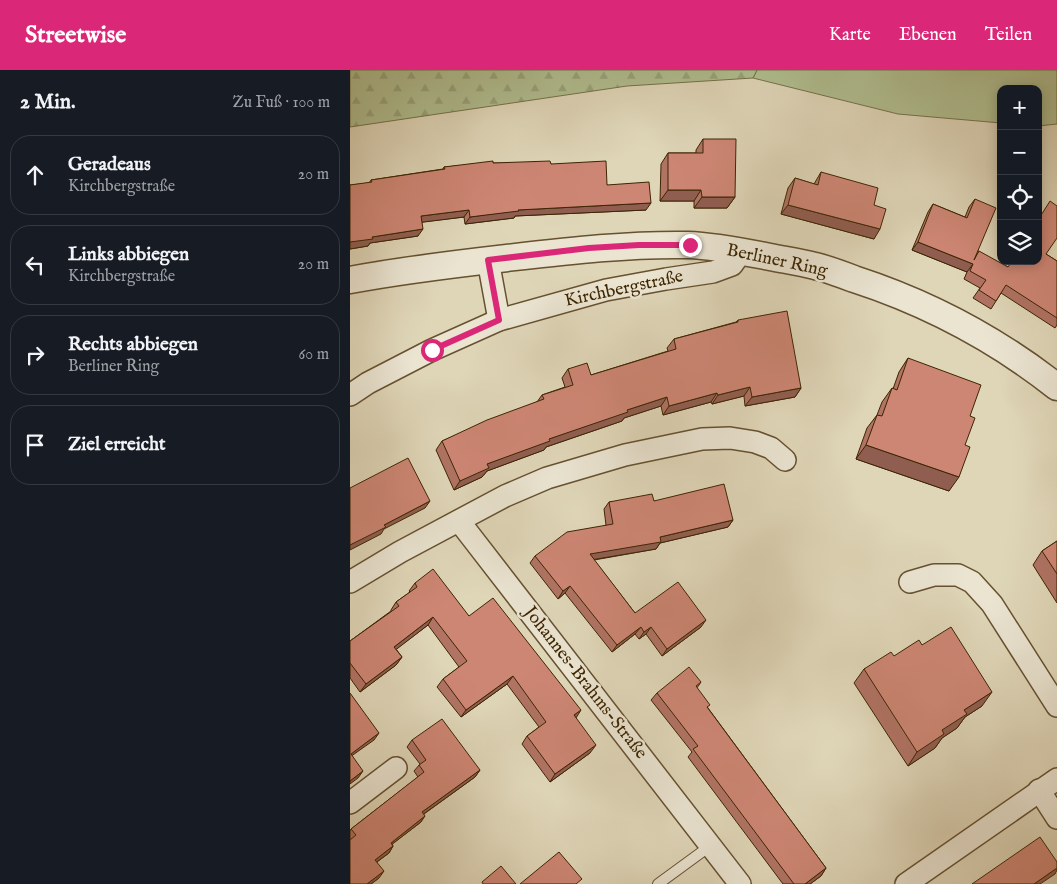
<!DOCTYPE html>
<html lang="de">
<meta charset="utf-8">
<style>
:root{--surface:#171b24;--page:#242831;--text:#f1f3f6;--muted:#9ea1a6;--line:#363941;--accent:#db2777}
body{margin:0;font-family:"IM FELL English",serif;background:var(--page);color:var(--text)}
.controls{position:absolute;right:15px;top:15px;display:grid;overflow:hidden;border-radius:10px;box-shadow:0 2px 12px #0003}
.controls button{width:45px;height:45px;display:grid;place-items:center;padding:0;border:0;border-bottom:1px solid var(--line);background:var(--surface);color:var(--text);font:25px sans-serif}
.stop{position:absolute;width:15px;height:15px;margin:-11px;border:4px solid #db2777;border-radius:50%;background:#fff}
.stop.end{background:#db2777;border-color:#fff;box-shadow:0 1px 5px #0008}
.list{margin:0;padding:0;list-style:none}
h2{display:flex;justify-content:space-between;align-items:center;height:65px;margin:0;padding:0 20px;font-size:21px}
h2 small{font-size:16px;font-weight:400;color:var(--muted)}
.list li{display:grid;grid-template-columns:32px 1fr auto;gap:15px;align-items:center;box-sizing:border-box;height:80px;margin:0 10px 10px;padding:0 10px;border:1px solid var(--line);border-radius:20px}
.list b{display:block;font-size:19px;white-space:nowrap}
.list p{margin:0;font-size:16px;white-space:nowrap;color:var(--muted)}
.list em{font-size:16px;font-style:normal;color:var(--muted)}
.icon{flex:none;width:28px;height:28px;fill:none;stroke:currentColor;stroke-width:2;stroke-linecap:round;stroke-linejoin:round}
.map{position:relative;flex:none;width:707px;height:814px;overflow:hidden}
header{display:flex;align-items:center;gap:30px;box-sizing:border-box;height:70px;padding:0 25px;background:var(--accent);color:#fff}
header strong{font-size:24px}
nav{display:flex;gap:28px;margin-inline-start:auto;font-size:18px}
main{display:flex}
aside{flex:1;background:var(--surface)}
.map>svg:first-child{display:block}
.grass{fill:#b0be90;stroke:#767249}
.forest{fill:url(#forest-firs);stroke:#767249}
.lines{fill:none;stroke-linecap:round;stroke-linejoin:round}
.service-casing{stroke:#665130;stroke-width:12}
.minor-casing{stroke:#665130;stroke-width:24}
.tertiary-casing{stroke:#665130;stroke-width:29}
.service{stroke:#eae4d1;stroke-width:10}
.minor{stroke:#eae4d1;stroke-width:21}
.tertiary{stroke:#eae4d1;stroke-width:26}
.wall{fill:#b07364;stroke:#3d2502}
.shaded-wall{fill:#905e51;stroke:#3d2502}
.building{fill:#cd8674;stroke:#3d2502}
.route{stroke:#db2777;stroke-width:6}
.labels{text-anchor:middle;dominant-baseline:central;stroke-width:5;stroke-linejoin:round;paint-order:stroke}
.street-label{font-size:18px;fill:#3d2502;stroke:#eae4d1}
</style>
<header>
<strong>Streetwise</strong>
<nav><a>Karte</a><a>Ebenen</a><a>Teilen</a></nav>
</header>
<main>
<aside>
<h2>2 Min.<small>Zu Fuß · 100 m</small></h2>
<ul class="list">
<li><svg class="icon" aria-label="ahead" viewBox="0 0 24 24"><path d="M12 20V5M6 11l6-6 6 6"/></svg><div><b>Geradeaus</b><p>Kirchbergstraße</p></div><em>20 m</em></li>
<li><svg class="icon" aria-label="left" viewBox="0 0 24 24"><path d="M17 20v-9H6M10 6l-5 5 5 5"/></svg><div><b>Links abbiegen</b><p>Kirchbergstraße</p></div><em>20 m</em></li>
<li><svg class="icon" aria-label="right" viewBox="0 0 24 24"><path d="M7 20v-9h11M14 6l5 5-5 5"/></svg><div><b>Rechts abbiegen</b><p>Berliner Ring</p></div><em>60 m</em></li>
<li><svg class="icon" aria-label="arrive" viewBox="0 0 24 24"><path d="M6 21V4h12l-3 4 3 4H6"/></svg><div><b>Ziel erreicht</b></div></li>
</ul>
</aside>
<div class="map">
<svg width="707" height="814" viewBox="0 0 707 814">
<defs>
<pattern id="forest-firs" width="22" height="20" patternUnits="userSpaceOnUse" patternTransform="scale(1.25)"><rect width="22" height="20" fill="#b0be90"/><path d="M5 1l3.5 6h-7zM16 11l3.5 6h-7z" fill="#98a37b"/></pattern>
</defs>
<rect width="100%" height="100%" fill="#dfd6b8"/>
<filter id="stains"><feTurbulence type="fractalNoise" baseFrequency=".004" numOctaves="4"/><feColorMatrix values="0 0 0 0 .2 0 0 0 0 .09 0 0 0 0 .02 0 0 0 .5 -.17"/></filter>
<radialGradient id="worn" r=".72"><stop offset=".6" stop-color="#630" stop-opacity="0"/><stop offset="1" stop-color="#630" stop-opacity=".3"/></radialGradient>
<polygon class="grass" points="407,0 707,0 707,54 688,56 688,19 651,19 651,53 548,44 403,8"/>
<polygon class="forest" points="0,0 407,0 403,8 277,16 0,57"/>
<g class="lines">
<defs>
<polyline id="service" points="308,814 360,776"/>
<g id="minor">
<polyline points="138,190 149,250"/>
<polyline points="0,325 18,313 82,280 149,250 256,220 316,209 363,202 382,195 392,181"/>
<polyline points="109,451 390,814"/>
<polyline points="0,512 50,482 155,426 197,408 275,385 352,369 380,368 405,372 421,378 435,390"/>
<polyline points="560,512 584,505 608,505 622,512 642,534 707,636"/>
<polyline points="689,720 707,748"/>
<polyline points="0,733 46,698"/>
<polyline points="556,814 707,709"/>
</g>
<path id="tertiary" d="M 0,210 C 52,200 105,194 157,188 C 218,181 277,174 338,175 C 366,176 394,182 420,187 C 435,190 450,192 465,196 C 478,199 491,204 504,209 C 578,233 646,269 707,317"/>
</defs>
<use href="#service" class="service-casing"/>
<use href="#minor" class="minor-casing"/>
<use href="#tertiary" class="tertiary-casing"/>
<use href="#service" class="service"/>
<use href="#minor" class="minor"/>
<use href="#tertiary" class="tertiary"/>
</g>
<g class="wall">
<polygon points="353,69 385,127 377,138 344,138 344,131 310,131 311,94 318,83 346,83 346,80"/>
<polygon points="143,93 201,94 257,115 296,140 165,146 164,148 115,154 114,147 72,152 68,166 20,173 18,176 0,179 0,115 19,113 21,110 93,99 94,97"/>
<polygon points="471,102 524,135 524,169 431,144 438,118 445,108 464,114"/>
<polygon points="625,129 628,182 658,197 696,184 707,191 707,255 705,258 651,223 641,239 623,228 630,218 614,209 617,202 562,180 578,142 583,134 615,147 619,137"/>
<polygon points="388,250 451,318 445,327 395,336 394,326 362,334 361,332 313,345 311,336 274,348 272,351 196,377 194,380 137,401 132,407 104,420 86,380 92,371 187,332 192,325 215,317 212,308 218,299 241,305 318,281 317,278 324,269 386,252"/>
<polygon points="558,288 620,346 599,421 506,389 517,358 527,345 532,332 542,318 543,319 549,302"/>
<polygon points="304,431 383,450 378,457 310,473 306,479 244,490 285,543 351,557 312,586 296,564 289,569 285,564 262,582 215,523 208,529 180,493 185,486 256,455 254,439 259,432"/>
<polygon points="707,471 707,533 683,495 692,481"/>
<polygon points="65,513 119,546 226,648 240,683 200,712 172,674 177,666 189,657 157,614 111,647 87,617 93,609 109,597 78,555 46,579 52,587 46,595 10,622 0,608 0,571 41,541 41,540 46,532 60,522 59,521"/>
<polygon points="572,575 632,636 615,647 607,658 592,668 585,678 558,696 504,613 514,599"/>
<polygon points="351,612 347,618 358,638 476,798 471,806 460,814 433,814 338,687 342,682 301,630 307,623"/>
<polygon points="62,670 130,700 125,707 74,744 71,752 42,774 43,776 39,783 27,792 29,808 21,814 0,814 0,761 1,759 68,707 64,701 70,694 57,677"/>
</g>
<g class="shaded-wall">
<polygon points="318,120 351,120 344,131 310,131"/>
<polygon points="352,127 385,127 377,138 344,138"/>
<polygon points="301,133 296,140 165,146 164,148 115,154 120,147 168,140"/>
<polygon points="438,135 530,159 524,169 431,144"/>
<polygon points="119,140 114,147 66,153 71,146"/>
<polygon points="73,159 68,166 20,173 18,176 0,179 0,172 22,167"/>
<polygon points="568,172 623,194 617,202 562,180"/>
<polygon points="400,317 394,326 362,334 368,325"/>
<polygon points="451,318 445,327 395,336 402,327"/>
<polygon points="367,323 361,332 313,345 319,336"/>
<polygon points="317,327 311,336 274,348 272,351 196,377 194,380 137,401 132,407 104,420 110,411 137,394 199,369 277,340"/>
<polygon points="516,375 609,407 599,421 506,389"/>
<polygon points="80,431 75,438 34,459 31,464 0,480 0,475 34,455"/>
<polygon points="383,450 378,457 310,473 306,479 235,491 240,484 310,467"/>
<polygon points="220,516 215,523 208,529 213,521"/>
<polygon points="83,547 78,555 39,585 44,577"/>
<polygon points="356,550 351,557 312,586 317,579"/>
<polygon points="291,557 285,564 262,582 267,575"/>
<polygon points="301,557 296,564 289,569 294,562"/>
<polygon points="52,587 46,595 10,622 16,614"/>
<polygon points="163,606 157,614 111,647 116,640"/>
<polygon points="642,622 632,636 615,647 607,658 592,668 585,678 558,696 567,682 614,640"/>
<polygon points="231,640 226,648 224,645"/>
<polygon points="29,663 24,670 0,687 0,684"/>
<polygon points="246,675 240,683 200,712 205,704"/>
<polygon points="130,700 125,707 68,748 72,742"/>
<polygon points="13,701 8,708 0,714 0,711"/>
<polygon points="75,746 71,752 36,779 41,773"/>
<polygon points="43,776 39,783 21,796 25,790"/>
<polygon points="476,798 471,806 460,814 455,814"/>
<polygon points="707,798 707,800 705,804 690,814 684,814"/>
<polygon points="34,801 29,808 21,814 17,814"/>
</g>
<g class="building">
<polygon points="353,69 386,69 385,127 352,127 351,120 318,120 318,83 353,83"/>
<polygon points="143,91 143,93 200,91 201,94 256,91 257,115 299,112 301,133 168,140 169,141 120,147 119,140 71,146 73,159 22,167 23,169 0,172 0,115 22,112 21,110 95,99 94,97"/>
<polygon points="471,102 528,118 524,135 536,139 530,159 438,135 445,108 468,115"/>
<polygon points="625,129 646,138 624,190 629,181 658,197 662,191 688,191 688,150 700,131 707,136 707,168 696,184 707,191 707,248 656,215 646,231 629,220 636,210 620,201 623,194 568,172 583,134 617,148"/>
<polygon points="437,241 451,318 402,327 400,317 368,325 367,323 319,336 317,327 277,340 278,342 199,369 200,371 137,394 139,398 110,411 92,371 137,350 194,329 192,325 223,315 218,299 237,293 241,305 326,279 324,269 388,252 388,250"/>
<polygon points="558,288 631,315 620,346 625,348 615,375 620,377 609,407 516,375 527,345 532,346 542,318 547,320"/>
<polygon points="58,388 80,431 34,455 36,457 0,475 0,418"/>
<polygon points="374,414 383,450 310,467 311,472 240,484 285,543 328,512 356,550 317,579 301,557 294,562 291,557 267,575 220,516 213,521 185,486 217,462 263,454 259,432 302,424 304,431"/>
<polygon points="707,471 707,504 692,481"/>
<polygon points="83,499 119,546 143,528 231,640 224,645 246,675 205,704 177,666 196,652 163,606 116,640 93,609 117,591 83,547 44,577 52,587 16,614 0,593 0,571 49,536 46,532 67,517 65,513"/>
<polygon points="601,557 642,622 614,640 617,644 592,660 594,664 567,682 514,599 541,582 544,586 569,570 572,575"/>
<polygon points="339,597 351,612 346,616 360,635 357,637 476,798 455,814 444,814 343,679 348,676 307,623"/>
<polygon points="0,623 29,663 1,684 13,701 0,711"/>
<polygon points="92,649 130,700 72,742 75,746 41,773 43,776 25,790 34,801 17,814 0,814 0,770 6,765 1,759 74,702 69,695 76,690 62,670"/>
<polygon points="690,767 707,792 707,798 684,814 622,814"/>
<polygon points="209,782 232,809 226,814 170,814"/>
<polygon points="151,796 166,814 133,814 132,812"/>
</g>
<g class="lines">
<polyline class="route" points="82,280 149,250 138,190 239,178 289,175 340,175"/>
</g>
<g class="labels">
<g class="street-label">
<text transform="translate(427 191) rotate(12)">Berliner Ring</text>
<text transform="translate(274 219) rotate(-12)">Kirchbergstraße</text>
<text transform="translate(235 613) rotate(52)">Johannes-Brahms-Straße</text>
</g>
</g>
<rect width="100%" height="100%" filter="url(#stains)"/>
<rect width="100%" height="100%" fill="url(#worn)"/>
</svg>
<div class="controls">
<button>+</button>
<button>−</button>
<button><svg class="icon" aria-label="locate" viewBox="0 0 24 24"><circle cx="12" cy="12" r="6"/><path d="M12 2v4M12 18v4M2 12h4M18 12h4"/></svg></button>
<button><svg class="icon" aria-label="layers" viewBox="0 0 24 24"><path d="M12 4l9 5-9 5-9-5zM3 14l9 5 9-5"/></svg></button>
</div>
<div class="stop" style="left:82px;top:280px"></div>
<div class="stop end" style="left:340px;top:175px"></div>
</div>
</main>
